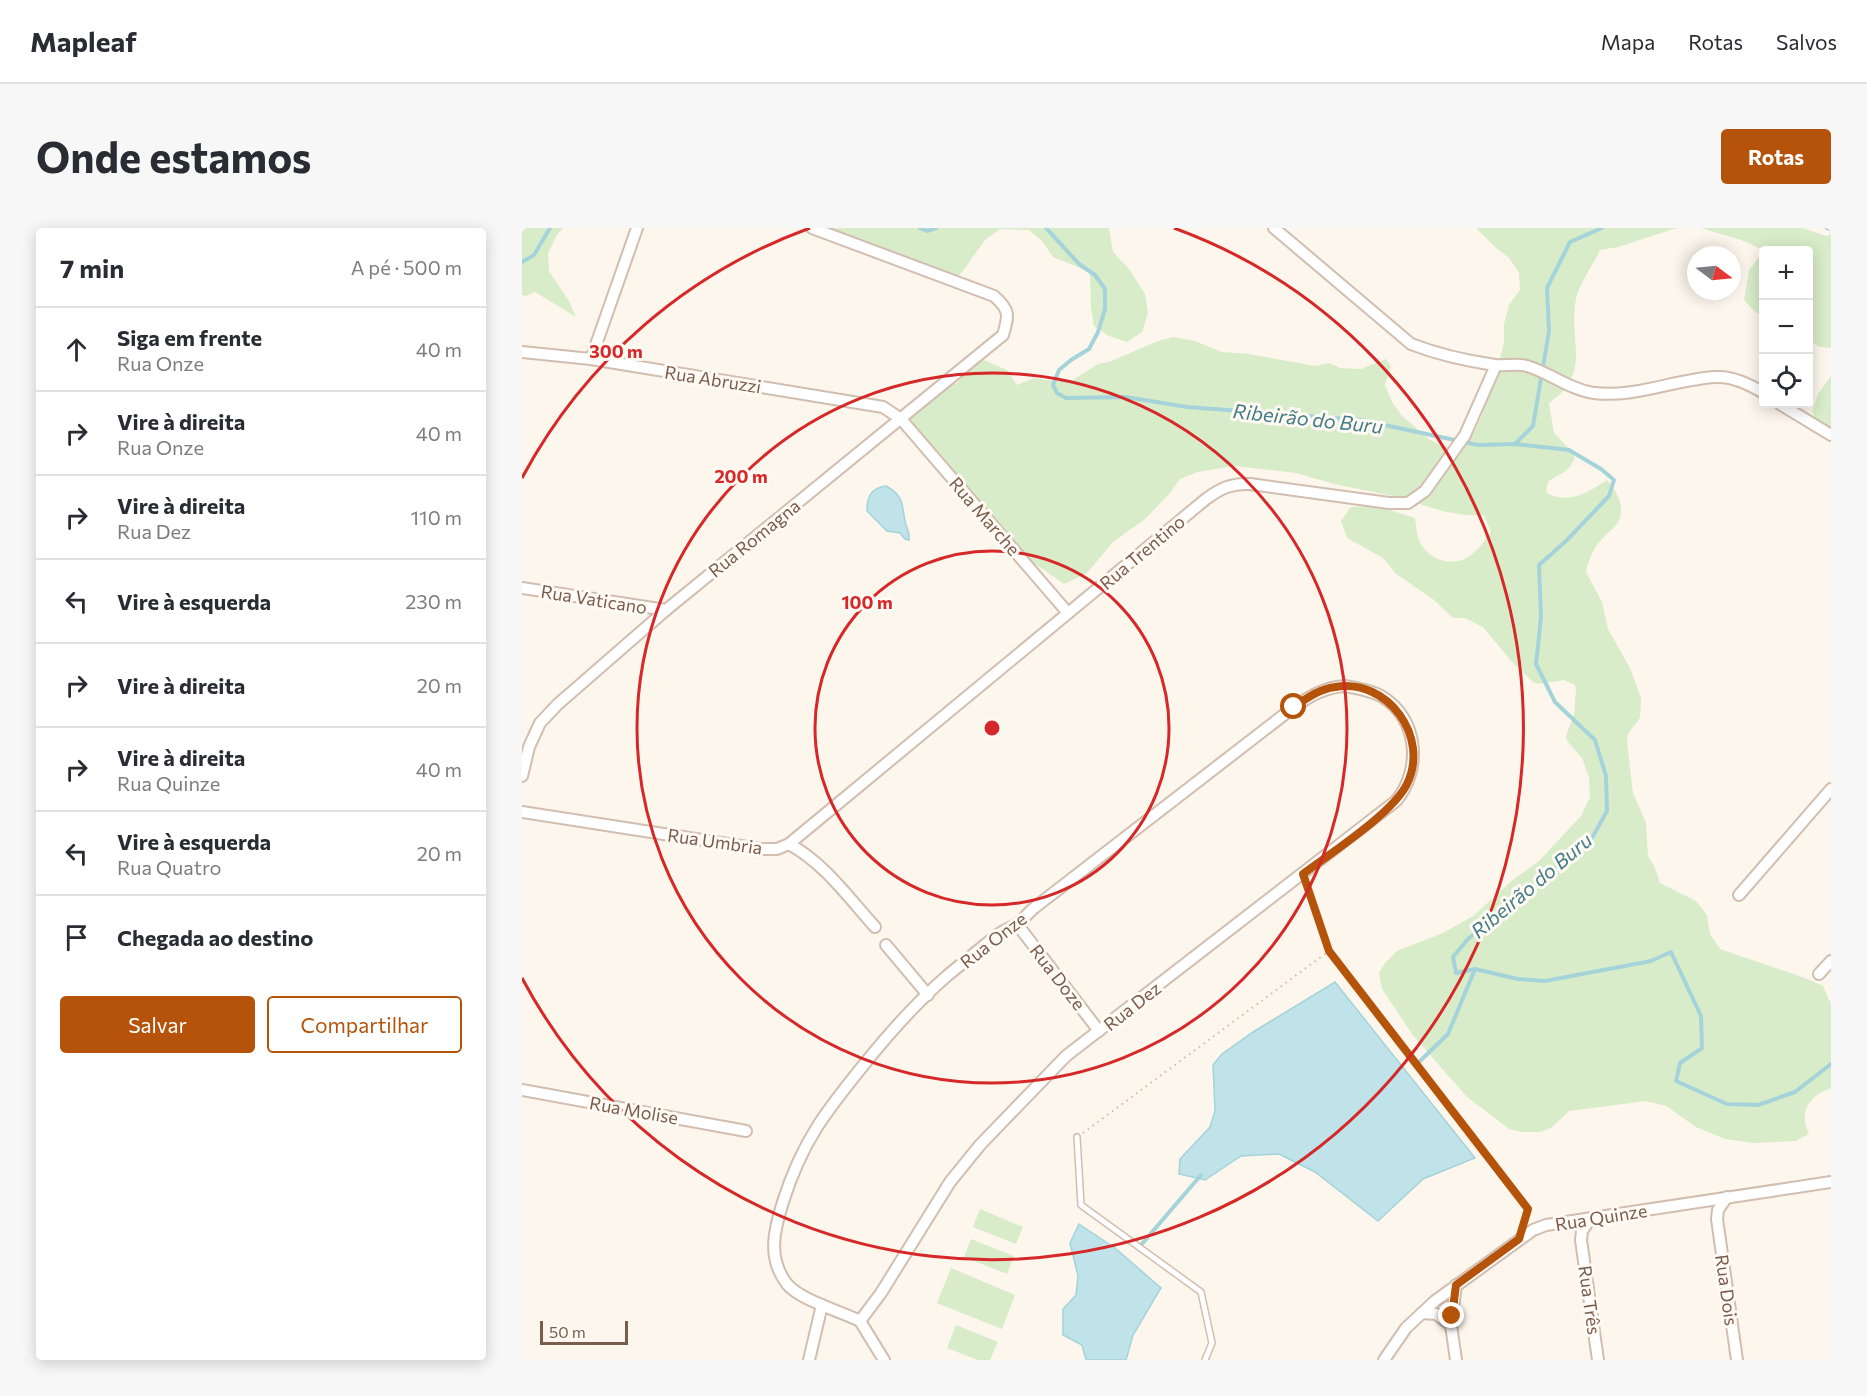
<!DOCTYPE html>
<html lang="pt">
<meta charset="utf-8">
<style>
:root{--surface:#fff;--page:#f7f7f7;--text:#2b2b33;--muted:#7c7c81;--line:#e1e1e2;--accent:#b45309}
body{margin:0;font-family:Commissioner,sans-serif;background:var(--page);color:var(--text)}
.controls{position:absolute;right:18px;top:18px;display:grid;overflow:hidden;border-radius:6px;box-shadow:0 3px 15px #0003}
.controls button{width:54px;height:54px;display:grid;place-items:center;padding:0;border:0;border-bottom:2px solid var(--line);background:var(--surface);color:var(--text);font:30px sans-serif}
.compass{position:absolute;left:1165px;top:18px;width:54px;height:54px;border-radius:50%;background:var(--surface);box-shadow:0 3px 15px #0003;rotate:106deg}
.scale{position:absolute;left:18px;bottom:15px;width:88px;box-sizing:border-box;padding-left:6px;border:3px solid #7a5c4d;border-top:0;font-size:16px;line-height:21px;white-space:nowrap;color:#7a5c4d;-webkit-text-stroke:4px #fffaf3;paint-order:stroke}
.stop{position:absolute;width:18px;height:18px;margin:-14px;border:4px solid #b45309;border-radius:50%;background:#fff}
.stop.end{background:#b45309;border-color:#fff;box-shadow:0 2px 6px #0008}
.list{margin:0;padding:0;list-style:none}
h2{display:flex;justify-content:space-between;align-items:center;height:78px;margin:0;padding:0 24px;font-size:26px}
h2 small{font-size:20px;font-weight:400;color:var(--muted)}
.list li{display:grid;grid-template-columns:39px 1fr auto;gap:18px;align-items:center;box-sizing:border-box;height:84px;padding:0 24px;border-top:2px solid var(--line)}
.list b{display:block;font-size:22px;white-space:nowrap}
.list p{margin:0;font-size:20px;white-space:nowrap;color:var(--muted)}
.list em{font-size:20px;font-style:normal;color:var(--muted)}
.actions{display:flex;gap:12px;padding:18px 24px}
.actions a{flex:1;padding:14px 0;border:2px solid var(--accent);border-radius:6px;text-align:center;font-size:21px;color:var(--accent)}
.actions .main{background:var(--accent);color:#fff}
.icon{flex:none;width:33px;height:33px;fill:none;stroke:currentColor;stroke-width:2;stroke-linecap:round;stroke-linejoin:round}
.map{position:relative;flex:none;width:1309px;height:1132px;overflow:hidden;border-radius:6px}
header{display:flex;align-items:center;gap:36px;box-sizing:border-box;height:84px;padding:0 30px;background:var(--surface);border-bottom:2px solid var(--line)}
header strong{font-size:28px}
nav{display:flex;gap:33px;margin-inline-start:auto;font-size:21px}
.intro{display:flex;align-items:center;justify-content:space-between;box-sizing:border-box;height:144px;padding:0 36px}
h1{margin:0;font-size:42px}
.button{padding:15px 27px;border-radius:6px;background:var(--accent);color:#fff;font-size:21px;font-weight:700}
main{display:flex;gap:36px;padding:0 36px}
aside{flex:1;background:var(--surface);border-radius:6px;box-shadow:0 3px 15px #0003}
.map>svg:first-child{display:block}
.green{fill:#d8ecc9}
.water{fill:#bfe3e8;stroke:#a5d3da;stroke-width:1.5}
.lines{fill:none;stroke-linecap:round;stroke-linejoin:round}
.stream{stroke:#a5d3da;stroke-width:4}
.lane-casing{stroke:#d1beb0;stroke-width:8}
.street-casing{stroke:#d1beb0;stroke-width:14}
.path{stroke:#d9b8a5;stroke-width:2;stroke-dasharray:1.5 4.5;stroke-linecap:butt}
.lane{stroke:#fff;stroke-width:5}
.street{stroke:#fff;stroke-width:10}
.route{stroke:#b45309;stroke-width:8}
.ring{fill:none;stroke:#d62828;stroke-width:3}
.labels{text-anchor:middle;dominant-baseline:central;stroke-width:6;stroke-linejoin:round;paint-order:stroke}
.street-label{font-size:18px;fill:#7a5c4d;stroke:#fffaf3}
.water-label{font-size:20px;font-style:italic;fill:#437c86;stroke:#fffaf3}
.centre{fill:#d62828;stroke:#fffaf3;stroke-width:3}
.ring-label{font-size:18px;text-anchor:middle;font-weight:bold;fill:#d62828;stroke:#fffaf3;stroke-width:6;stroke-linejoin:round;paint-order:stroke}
</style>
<header>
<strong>Mapleaf</strong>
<nav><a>Mapa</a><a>Rotas</a><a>Salvos</a></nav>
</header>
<div class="intro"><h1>Onde estamos</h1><a class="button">Rotas</a></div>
<main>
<aside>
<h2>7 min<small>A pé · 500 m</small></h2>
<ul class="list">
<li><svg class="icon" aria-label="ahead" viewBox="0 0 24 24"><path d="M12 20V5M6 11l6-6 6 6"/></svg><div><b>Siga em frente</b><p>Rua Onze</p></div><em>40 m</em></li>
<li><svg class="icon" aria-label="right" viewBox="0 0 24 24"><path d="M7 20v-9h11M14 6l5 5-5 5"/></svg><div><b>Vire à direita</b><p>Rua Onze</p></div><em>40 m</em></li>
<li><svg class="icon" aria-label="right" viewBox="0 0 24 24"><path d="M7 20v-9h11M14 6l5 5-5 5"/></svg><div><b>Vire à direita</b><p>Rua Dez</p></div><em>110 m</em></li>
<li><svg class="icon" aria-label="left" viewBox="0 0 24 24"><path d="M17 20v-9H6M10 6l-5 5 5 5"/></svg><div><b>Vire à esquerda</b></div><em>230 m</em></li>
<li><svg class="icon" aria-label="right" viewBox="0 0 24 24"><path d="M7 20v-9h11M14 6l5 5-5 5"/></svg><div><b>Vire à direita</b></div><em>20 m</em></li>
<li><svg class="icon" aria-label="right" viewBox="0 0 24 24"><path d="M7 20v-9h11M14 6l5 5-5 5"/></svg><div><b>Vire à direita</b><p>Rua Quinze</p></div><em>40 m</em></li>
<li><svg class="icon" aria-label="left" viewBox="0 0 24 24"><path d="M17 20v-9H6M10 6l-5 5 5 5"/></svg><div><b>Vire à esquerda</b><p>Rua Quatro</p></div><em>20 m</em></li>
<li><svg class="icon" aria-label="arrive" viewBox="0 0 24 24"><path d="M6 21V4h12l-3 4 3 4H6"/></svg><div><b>Chegada ao destino</b></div></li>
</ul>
<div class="actions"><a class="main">Salvar</a><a>Compartilhar</a></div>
</aside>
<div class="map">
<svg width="1309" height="1132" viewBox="0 0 1309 1132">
<rect width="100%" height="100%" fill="#fdf6ec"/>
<g class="green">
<polygon points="0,0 41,0 35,7 26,25 27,43 47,73 54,89 13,64 4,68 0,67"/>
<polygon points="294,0 587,0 591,24 607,41 623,66 626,85 620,104 605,114 587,108 572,98 569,79 568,44 531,29 521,14 507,2 478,1 463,12 441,43 428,57 417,49"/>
<path d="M 954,0 L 1155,0 L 1096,19 L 1078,22 C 1070,40 1055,57 1053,77 C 1048,117 1069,146 1027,175 L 1032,205 L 1049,223 L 1053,231 C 1052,231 1048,240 1047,240 C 1038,250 1022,248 1025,265 C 1048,277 1066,264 1085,252 C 1095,262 1105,282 1095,296 C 1090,302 1083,307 1078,313 C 1071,322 1066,333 1064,344 L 1080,374 L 1086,401 L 1108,440 L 1119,470 L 1118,490 L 1106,506 L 1105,514 L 1111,565 L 1124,595 L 1126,628 L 1133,640 L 1138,655 L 1174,673 L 1185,687 L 1188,706 L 1198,721 L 1283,750 L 1301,758 L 1309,776 L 1309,860 C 1287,868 1276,884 1287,906 L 1274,913 L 1232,915 L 1203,911 L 1174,899 L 1144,878 L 1124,873 L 1047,883 L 1029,900 L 1018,904 L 999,904 L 987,901 L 944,868 L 890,806 L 860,761 L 857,745 L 863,735 L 875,723 L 921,705 L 951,688 L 993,650 L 1017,633 L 1059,588 L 1068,569 L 1067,549 L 1060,530 L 1045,513 L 1044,508 L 1052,486 L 1054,463 L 1053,457 L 1042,452 L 1016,456 L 1011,454 L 989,433 L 961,399 L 943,390 L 931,390 L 912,372 L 873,345 L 861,330 L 825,310 L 819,293 L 829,279 L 856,278 L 893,290 C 894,296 894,303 896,309 C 901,328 924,339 942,331 C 953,327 962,313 969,304 L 962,287 L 944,287 L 924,284 L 871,268 L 812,256 L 774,245 L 712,238 L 675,244 L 658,251 L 648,265 L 622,292 L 592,313 L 564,346 L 542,356 L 509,333 L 455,282 L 385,194 L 407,174 L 416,156 L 434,156 L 447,142 L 462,132 L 485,142 L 495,157 L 512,150 L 531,153 L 549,153 L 576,136 L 587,134 L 636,113 L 651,109 L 673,113 L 700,124 L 727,126 L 793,138 L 807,135 L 818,140 L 839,141 L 864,131 L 869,138 L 863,157 L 870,174 L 880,188 L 908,212 L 926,220 L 935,214 L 936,217 L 951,207 L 959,189 L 973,152 L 982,114 L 982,96 L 987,77 L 998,62 L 997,45 L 987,30 L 973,19 Z"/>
<polygon points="1179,0 1281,0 1304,8 1309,6 1309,120 1298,119 1287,113 1286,22 1242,22 1219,12"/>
<polygon points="1241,24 1241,89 1231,82 1222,72 1227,42"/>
<polygon points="1309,148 1309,201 1297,196 1290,184 1296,166"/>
<polygon points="458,981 501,999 494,1016 451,999"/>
<polygon points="449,1011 492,1028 485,1046 442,1029"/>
<polygon points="429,1040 493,1067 480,1101 415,1075"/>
<polygon points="434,1097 476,1114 468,1132 456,1132 425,1120"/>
</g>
<g class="water">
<path d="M 364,258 C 384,269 379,278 384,297 C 386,303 388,305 387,312 L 383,311 L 378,305 L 365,303 L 345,283 C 345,268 349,260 364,258 Z"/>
<polygon points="813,754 953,930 901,951 856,993 793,944 757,926 719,928 683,952 657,946 658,931 688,899 693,883 691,837 700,826 731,804"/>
<polygon points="557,996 593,1020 639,1060 611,1107 604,1132 564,1132 560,1117 541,1107 541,1081 554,1067 556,1048 548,1015"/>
</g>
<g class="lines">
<g class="stream">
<polyline points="398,0 405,3 414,0"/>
<polyline points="524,0 557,36 573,47 583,61 583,81 576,104 567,121 549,132 537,142 531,157 535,165 544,170 604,169 665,179 839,192 956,217 993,216 1047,222 1079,241 1092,252 1087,268 1044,313 1017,337 1019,389 1014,436 1033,474 1073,512 1084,548 1085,583 1070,610 946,711 931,729 934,745 953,741 996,751 1023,753 1129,733 1149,724 1179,788 1180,820 1158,835 1154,853 1205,876 1236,877 1273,864 1309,836"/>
<polyline points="1305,0 1309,1"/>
<polyline points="0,34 12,27 28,0"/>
<polyline points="993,216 1011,198 1027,103 1025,60 1048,14 1080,0"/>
<polyline points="898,833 926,806 953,741"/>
<polyline points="619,1017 679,947"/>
</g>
<defs>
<polyline id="lane" points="555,909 559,977 679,1064 690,1115 683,1132"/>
<g id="street">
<path d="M 752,0 L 889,116 C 915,126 945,133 973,137 C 983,138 995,135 1005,138 C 1028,145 1049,162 1072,165 C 1114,170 1154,151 1194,149 C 1211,148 1228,157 1242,165"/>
<polyline points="0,124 69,131 361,179 379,191 546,385"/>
<polyline points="69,131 115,0"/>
<polyline points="1258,176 1309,207"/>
<polyline points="0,360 144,382"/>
<path d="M 823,458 C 835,460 848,462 859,468 C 897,490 900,542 874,573 L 544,828 L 458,917 L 428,954 L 359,1065 L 338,1093 C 318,1083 278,1072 265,1056 C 245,1030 252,1002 261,974 C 280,913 305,882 344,834 C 369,803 396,773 426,747 C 442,734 459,720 475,707 C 482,702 488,700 495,696 C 501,692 506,685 512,680 L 772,479 C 788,468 803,459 823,458 Z"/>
<path d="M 0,548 L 7,519 L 18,495 L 36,476 L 144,382 L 481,107 C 487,87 488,82 472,68 L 290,0"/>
<path d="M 0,584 L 238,621 L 255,621 L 267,616 C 302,635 326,669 353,699"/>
<path d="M 267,616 L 684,271 C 699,260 710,255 728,256 L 867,275 L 886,275 L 903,263 L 943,207 L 974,137"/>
<polyline points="1217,667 1309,561"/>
<polyline points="495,696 577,803"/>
<polyline points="364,717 406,767"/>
<polyline points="1297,746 1309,733"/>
<polyline points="0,862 224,903"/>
<polyline points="1205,969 1196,982 1195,991 1215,1132"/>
<polyline points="1069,990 1060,1003 1059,1012 1076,1132"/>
<polyline points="934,1057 929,1097 934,1132"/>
<polyline points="900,1085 914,1086 929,1097"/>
<polyline points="338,1093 362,1132"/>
<polyline points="287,1132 300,1077"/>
<polyline points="862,1132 884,1100 913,1073 1011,1002 1024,997 1309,954"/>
</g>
</defs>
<use href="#lane" class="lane-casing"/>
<use href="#street" class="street-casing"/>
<g class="path">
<polyline points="784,655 807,723"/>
<polyline points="561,905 807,723 1006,981 1004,992"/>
</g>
<use href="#lane" class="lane"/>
<use href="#street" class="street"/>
</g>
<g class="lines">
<path class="route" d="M 772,479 C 785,470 797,461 813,459 C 866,450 908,509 885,556 C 871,585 809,625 781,646 L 807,723 L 1006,981 L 997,1011 L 934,1057 L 930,1088"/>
</g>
<g class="ring">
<circle cx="470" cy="500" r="177"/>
<circle cx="470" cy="500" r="355"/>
<path d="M0 250A532 532 0 0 1 288 0M652 0A532 532 0 1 1 0 750"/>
</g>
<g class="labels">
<g class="street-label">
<text transform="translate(191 151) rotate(9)">Rua Abruzzi</text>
<text transform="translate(463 288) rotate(49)">Rua Marche</text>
<text transform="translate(232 310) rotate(-39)">Rua Romagna</text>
<text transform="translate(620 324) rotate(-40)">Rua Trentino</text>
<text transform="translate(72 371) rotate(9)">Rua Vaticano</text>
<text transform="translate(193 613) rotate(8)">Rua Umbria</text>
<text transform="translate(471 712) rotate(-38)">Rua Onze</text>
<text transform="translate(536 749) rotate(52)">Rua Doze</text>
<text transform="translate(610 778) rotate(-38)">Rua Dez</text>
<text transform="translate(112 882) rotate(10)">Rua Molise</text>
<text transform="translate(1079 989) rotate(-9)">Rua Quinze</text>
<text transform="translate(1205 1062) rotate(82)">Rua Dois</text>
<text transform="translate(1068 1072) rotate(82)">Rua Três</text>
</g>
<g class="water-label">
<text transform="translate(786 190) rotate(6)">Ribeirão do Buru</text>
<text transform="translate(1009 657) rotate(-40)">Ribeirão do Buru</text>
</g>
</g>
<circle cx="470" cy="500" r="9" class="centre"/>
<g class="ring-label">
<text x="94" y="130">300 m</text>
<text x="219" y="255">200 m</text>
<text x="345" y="381">100 m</text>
</g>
</svg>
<div class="controls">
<button>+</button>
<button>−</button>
<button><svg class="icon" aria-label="locate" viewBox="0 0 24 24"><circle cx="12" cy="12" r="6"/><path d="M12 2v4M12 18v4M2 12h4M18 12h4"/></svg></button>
</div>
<svg class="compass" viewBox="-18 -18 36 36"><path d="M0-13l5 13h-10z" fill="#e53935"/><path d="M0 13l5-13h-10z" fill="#7c7c81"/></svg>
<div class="scale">50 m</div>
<div class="stop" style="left:772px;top:479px"></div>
<div class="stop end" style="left:930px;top:1088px"></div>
</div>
</main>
